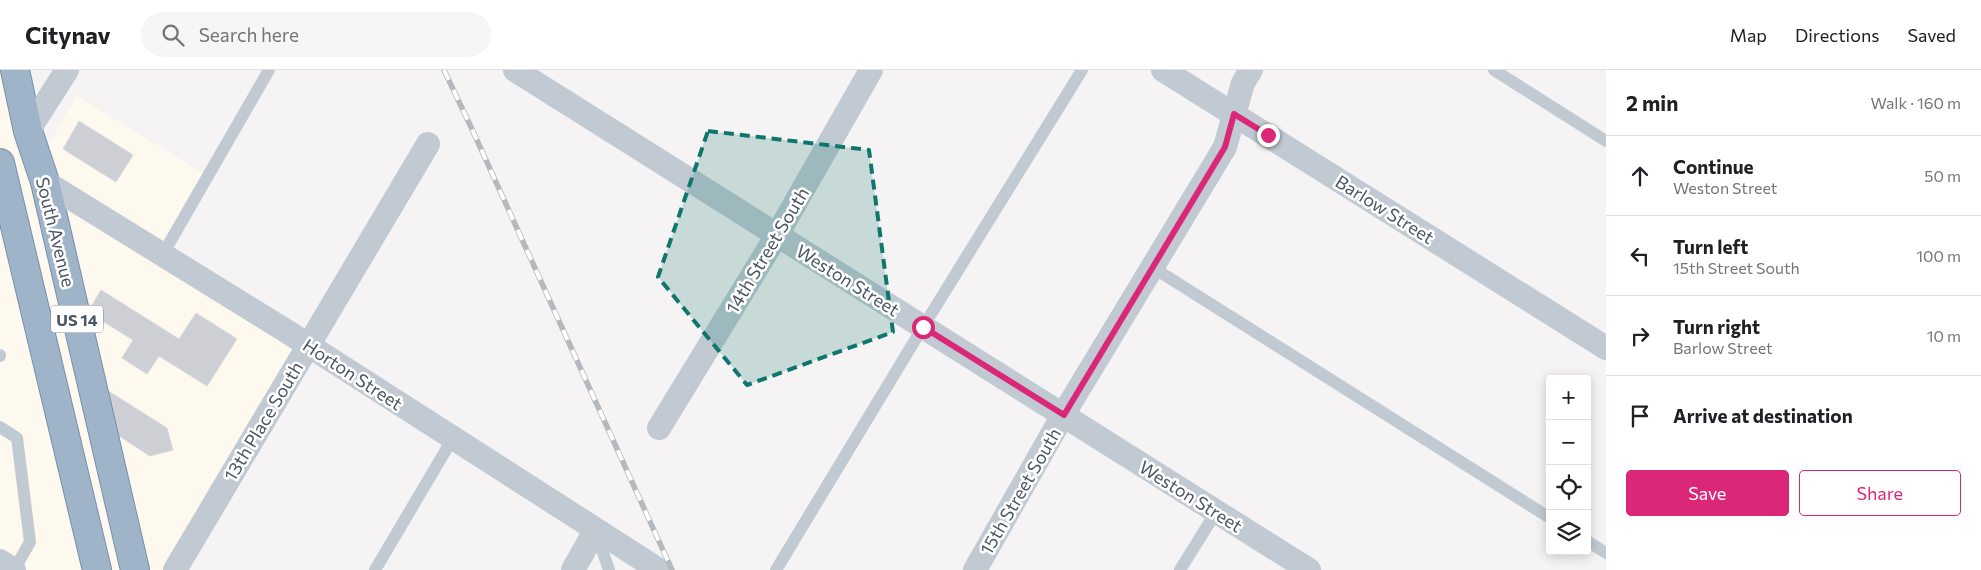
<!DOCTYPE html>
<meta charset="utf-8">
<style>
:root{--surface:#fff;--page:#f6f6f6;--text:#202124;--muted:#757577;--line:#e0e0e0;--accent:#db2777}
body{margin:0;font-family:Commissioner,sans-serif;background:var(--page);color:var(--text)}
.controls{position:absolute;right:15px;bottom:15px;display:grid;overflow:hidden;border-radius:5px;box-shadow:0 2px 12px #0003}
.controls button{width:45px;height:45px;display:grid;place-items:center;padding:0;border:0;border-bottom:1px solid var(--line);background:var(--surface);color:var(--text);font:25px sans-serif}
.stop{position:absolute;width:15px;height:15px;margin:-11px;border:4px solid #db2777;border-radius:50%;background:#fff}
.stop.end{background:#db2777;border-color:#fff;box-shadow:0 1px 5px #0008}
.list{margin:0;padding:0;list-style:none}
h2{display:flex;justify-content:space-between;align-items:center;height:65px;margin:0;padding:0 20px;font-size:21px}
h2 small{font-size:16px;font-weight:400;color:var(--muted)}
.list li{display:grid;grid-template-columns:32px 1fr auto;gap:15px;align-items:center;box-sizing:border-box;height:80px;padding:0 20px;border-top:1px solid var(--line)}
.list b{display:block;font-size:19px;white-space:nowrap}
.list p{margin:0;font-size:16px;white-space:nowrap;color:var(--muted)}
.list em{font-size:16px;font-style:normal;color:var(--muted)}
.actions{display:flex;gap:10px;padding:15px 20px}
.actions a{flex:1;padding:11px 0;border:1px solid var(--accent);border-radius:5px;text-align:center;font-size:18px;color:var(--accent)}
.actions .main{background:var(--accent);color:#fff}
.icon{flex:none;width:28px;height:28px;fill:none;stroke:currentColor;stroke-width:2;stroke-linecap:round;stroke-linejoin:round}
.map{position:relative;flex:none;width:1606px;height:500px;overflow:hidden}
header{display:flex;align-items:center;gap:30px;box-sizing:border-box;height:70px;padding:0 25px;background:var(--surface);border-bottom:1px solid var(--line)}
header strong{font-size:24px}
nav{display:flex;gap:28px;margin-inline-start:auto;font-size:18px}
.search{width:350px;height:45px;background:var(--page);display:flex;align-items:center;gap:12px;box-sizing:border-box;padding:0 18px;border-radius:28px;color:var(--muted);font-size:19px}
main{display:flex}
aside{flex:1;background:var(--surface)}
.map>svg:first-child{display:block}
.commercial{fill:#fdf9ef}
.building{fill:#cdcfd5;stroke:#d7d9de}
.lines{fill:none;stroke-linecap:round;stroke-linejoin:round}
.trunk-casing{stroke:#7690ad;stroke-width:30}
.service{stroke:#c1cad2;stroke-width:12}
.minor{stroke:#c1cad2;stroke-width:24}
.trunk{stroke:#9fb4c9;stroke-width:28}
.rail-casing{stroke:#b5b8bd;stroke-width:5.5}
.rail{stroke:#fff;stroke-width:4;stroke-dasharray:11;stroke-linecap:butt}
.route{stroke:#db2777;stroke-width:6}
.marked{fill:#0f766e;fill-opacity:0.2;stroke:#0f766e;stroke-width:4;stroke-dasharray:10 6;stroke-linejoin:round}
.labels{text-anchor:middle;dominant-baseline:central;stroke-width:5;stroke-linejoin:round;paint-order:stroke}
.shield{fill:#fff;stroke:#808990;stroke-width:1}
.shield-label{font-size:16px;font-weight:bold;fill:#4a5661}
.street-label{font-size:18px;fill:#4a5661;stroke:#fff}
</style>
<header>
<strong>Citynav</strong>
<div class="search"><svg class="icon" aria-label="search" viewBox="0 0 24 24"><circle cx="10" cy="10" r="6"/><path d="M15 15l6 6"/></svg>Search here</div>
<nav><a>Map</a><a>Directions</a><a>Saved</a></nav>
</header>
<main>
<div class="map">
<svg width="1606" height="500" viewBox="0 0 1606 500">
<rect width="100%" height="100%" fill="#f5f3f3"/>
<polygon class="commercial" points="0,0 26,0 46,78 77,26 208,106 163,184 308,276 175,500 14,500 0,491"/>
<g class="building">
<polygon points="79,51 133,85 116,112 63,79"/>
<polygon points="101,220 179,269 196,243 237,269 207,316 159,286 147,304 122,288 133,270 88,242"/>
<polygon points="105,319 167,358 173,380 150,386 116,364"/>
</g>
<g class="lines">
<defs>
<g id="trunk">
<polyline points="15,0 28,61 45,112 135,500"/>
<polyline points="0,93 97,500"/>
</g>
</defs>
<use href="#trunk" class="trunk-casing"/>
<g class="service">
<polyline points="1494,0 1606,71"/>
<polyline points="163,184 269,0"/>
<polyline points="1152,197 1550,448"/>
<polyline points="0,285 0,286"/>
<polyline points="0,357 17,368 30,472 14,500"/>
<polyline points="596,462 609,500"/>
<polyline points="1587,471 1606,483"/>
<polyline points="375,500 453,368"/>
<polyline points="776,500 923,257 1082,0"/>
<polyline points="1180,500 1216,442"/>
</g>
<g class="minor">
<polyline points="515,0 1309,500"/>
<polyline points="1163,0 1606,278"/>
<polyline points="28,61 67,0"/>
<polyline points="45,112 283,259 659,500"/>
<polyline points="659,358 777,165 871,0"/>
<polyline points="0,491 14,500"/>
<polyline points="175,500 428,74"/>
<polyline points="573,500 595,461"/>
<polyline points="975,500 1063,345 1225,77 1243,13 1251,0"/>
</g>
<use href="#trunk" class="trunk"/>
<defs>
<polyline id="rail" points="444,0 471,57 672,500"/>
</defs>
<use href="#rail" class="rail-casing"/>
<use href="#rail" class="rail"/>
</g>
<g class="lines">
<polyline class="route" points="923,257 1064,345 1225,77 1234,44 1268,65"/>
</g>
<path class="marked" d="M 708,61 L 869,80 L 893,262 L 747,315 L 658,207 Z"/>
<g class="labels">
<rect class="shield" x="51" y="235.5" width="52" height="27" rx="4"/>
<g class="shield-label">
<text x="77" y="249">US 14</text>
</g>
<g class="street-label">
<text transform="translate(1385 139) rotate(32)">Barlow Street</text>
<text transform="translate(56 162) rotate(76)">South Avenue</text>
<text transform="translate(767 180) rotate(-59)">14th Street South</text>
<text transform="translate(848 210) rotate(32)">Weston Street</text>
<text transform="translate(353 304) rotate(33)">Horton Street</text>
<text transform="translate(263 351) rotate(-59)">13th Place South</text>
<text transform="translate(1020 421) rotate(-60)">15th Street South</text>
<text transform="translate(1191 426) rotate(32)">Weston Street</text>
</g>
</g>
</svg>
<div class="controls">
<button>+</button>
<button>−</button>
<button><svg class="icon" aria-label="locate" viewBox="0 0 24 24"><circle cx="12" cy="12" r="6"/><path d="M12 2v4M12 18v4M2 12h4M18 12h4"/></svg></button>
<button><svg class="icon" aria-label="layers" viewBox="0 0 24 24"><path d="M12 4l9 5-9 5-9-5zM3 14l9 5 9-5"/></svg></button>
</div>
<div class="stop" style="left:923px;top:257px"></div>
<div class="stop end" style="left:1268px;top:65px"></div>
</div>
<aside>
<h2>2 min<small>Walk · 160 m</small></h2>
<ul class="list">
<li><svg class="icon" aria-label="ahead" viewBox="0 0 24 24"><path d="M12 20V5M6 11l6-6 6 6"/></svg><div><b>Continue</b><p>Weston Street</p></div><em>50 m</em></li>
<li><svg class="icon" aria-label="left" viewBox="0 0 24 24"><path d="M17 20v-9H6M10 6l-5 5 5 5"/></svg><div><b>Turn left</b><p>15th Street South</p></div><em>100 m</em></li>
<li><svg class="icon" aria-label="right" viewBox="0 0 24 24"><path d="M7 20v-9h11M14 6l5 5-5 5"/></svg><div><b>Turn right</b><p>Barlow Street</p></div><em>10 m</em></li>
<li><svg class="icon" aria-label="arrive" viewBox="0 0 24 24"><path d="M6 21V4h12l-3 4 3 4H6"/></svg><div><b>Arrive at destination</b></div></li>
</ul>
<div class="actions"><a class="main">Save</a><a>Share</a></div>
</aside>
</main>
